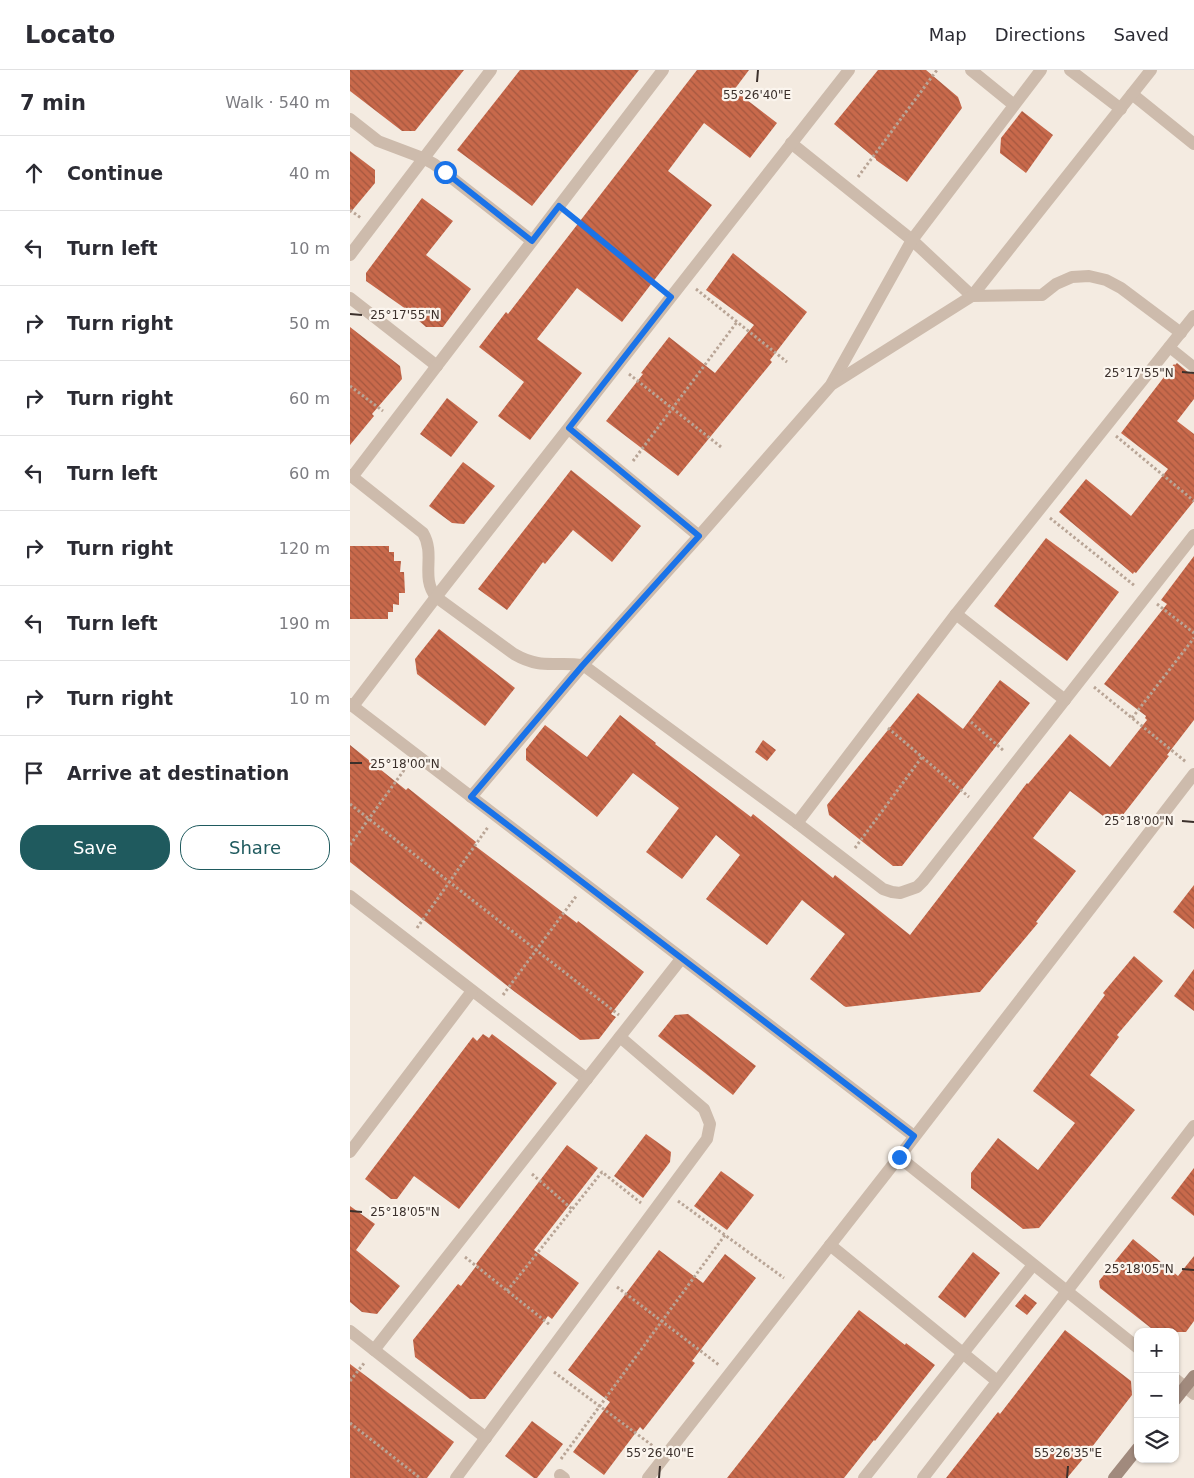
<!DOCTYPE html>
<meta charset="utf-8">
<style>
:root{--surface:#fff;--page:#f7f7f7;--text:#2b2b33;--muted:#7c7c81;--line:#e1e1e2;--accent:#1f5a5e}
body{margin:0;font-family:"DejaVu Sans",sans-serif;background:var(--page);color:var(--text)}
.controls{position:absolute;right:15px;bottom:15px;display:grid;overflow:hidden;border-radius:10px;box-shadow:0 1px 4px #0004}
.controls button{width:45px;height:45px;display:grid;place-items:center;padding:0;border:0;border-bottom:1px solid var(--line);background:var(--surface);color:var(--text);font:25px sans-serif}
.stop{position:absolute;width:15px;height:15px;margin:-11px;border:4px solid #1a73e8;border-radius:50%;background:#fff}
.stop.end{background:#1a73e8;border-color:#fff;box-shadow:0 1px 5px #0008}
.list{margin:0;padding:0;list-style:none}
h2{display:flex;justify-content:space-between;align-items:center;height:65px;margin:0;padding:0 20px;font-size:21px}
h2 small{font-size:16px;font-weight:400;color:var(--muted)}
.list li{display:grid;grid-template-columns:32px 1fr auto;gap:15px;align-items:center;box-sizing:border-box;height:75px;padding:0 20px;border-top:1px solid var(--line)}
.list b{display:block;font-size:19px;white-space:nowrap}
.list em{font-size:16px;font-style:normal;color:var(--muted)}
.actions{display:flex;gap:10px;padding:15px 20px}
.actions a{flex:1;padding:11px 0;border:1px solid var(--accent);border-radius:20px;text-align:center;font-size:18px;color:var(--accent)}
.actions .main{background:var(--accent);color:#fff}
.icon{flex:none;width:28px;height:28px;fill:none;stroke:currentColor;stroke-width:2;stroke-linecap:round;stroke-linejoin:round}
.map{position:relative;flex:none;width:844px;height:1408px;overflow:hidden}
header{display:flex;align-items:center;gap:30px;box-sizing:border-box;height:70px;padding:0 25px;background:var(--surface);border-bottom:1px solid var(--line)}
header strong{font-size:24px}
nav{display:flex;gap:28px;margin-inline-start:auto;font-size:18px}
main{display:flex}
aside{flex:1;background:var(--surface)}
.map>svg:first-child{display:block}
.building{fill:url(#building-back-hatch)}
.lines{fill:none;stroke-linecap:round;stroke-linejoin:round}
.path{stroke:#b9a596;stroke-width:3;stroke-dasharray:2.5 2.5;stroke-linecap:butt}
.lane{stroke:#cdbbac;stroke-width:11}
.street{stroke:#cdbbac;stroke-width:12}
.secondary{stroke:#a18a7d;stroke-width:12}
.route{stroke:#1a73e8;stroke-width:6}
.ticks{fill:none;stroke:#3b302b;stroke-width:2}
.ticks-label{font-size:12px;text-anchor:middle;fill:#3b302b;stroke:#fbf5ee;stroke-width:4.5;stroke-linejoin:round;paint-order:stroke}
</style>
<header>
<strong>Locato</strong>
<nav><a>Map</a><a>Directions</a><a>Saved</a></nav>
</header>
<main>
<aside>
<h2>7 min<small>Walk · 540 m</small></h2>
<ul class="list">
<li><svg class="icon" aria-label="ahead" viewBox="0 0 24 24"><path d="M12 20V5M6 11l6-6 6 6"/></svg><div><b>Continue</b></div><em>40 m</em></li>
<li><svg class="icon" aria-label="left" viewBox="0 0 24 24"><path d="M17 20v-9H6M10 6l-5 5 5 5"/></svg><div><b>Turn left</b></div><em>10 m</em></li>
<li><svg class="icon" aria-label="right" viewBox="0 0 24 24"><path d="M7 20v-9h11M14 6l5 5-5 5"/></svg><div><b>Turn right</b></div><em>50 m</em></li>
<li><svg class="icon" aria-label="right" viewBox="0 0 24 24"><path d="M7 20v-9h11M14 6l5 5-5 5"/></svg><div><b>Turn right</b></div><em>60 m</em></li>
<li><svg class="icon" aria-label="left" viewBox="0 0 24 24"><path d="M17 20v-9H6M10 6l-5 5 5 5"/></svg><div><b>Turn left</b></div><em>60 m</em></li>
<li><svg class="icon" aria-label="right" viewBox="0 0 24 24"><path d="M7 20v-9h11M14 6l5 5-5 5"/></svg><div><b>Turn right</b></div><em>120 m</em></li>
<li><svg class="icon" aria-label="left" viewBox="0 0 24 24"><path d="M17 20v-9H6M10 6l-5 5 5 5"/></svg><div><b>Turn left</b></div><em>190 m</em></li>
<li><svg class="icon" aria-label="right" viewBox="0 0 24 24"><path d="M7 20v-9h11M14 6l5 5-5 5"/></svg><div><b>Turn right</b></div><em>10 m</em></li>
<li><svg class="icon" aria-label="arrive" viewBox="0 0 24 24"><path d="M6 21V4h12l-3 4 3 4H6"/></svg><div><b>Arrive at destination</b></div></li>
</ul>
<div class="actions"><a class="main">Save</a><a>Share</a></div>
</aside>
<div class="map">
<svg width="844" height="1408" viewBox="0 0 844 1408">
<defs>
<pattern id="building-back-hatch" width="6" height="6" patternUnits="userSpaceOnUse" patternTransform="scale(1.25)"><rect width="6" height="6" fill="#c8694b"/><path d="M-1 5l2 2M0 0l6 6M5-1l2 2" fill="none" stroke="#a4573f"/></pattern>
</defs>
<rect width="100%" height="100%" fill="#f4ebe1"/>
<g class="building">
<polygon points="0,0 114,0 65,61 52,61 0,21"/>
<polygon points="170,0 289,0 182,136 107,80"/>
<polygon points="347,0 399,0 384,20 427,53 400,88 354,53 318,101 362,135 272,252 227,218 187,269 232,303 180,370 148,346 174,312 129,277 156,242 158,244"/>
<polygon points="528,0 576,0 608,27 612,38 557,112 526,90 526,89 484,54"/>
<polygon points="672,41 703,65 676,103 650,83 651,68"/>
<polygon points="0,81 25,100 25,113 0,143"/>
<polygon points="72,128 103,151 76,185 121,219 93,257 76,257 53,237 16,211 16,203"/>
<polygon points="383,183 457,242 420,290 422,292 328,406 256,351 293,304 291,303 319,267 365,303 404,255 356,220"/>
<polygon points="0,257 50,296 52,309 22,344 24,346 0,375"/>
<polygon points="827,293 839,303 844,304 844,329 827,351 844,364 844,431 786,503 784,502 783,504 709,442 736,409 781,446 818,399 771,363 824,294 825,295"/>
<polygon points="97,328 128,352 101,387 70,364"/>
<polygon points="113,392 145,416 114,454 102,453 79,436"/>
<polygon points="221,400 291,456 262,492 223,460 195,494 193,492 157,540 128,519"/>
<polygon points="696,468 769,522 717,591 644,536"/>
<polygon points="0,476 39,476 39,482 44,482 44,491 51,491 50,502 54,502 55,523 49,523 49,535 43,534 43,542 38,542 38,549 0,549"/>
<polygon points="844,486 844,650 817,685 819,686 765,755 720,721 683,768 726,801 686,852 688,853 630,922 496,937 494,936 460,909 495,864 452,830 417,875 356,829 390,785 366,765 332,809 296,782 329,738 283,703 247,747 176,690 176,679 195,655 237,687 270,645 306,673 305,674 401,747 403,744 483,808 485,805 560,865 677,713 678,714 720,664 760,697 797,650 795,648 796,646 754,614 817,534 811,530"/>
<polygon points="89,559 165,618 135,656 67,604 65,589"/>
<polygon points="650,610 680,633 552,796 543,796 479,745 477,735 568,623 613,659"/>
<polygon points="413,670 426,680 417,691 405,682"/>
<polygon points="0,675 56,720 58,718 126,772 124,775 227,853 228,851 294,902 261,944 266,947 249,969 230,970 165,922 0,792"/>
<polygon points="844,815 844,859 823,842"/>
<polygon points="784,886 813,911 767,965 769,967 740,1005 785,1040 689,1158 673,1159 621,1118 621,1103 648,1068 688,1100 725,1053 683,1021 755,925 753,923"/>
<polygon points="844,899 844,941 824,926"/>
<polygon points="338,944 406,996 383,1025 308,966 325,945"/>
<polygon points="133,964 139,968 142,964 207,1013 109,1139 64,1106 47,1129 41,1129 15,1109 123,967 127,971"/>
<polygon points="296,1064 321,1082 320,1092 293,1128 264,1106"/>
<polygon points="217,1075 248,1098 184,1180 229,1213 202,1249 198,1246 135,1329 120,1329 65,1287 63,1270 108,1214 111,1216 127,1195 126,1194"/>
<polygon points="844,1098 844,1146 821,1128"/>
<polygon points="371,1101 404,1125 377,1160 344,1136"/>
<polygon points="0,1136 25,1154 6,1180 50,1216 27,1244 12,1242 0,1232"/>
<polygon points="783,1169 828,1206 844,1186 844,1251 836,1262 806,1262 750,1218 749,1211"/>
<polygon points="309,1180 353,1213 375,1184 406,1208 342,1291 345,1293 321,1324 293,1360 290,1357 254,1405 223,1382 260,1332 218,1300"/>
<polygon points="623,1182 650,1203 615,1248 588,1227"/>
<polygon points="675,1224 687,1233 677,1245 665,1236"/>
<polygon points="509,1240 555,1275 556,1273 585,1295 525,1371 524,1370 494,1408 377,1408"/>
<polygon points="715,1260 781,1311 782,1325 732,1390 717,1408 596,1408 648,1342 650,1344"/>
<polygon points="0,1294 104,1372 77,1408 0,1408"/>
<polygon points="182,1351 213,1374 187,1408 184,1408 155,1386"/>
</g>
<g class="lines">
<g class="path">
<polyline points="508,107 587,0"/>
<polyline points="0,140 11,148"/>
<polyline points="221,146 309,217"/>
<polyline points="346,219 437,292"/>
<polyline points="279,304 371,377"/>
<polyline points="0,316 33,341"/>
<polyline points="766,366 844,431"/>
<polyline points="283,391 387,252"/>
<polyline points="700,448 785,516"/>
<polyline points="807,534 844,563"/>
<polyline points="744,617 836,692"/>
<polyline points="782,648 844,568"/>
<polyline points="621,652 654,681"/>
<polyline points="538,658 619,727"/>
<polyline points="0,734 269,945"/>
<polyline points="0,775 57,696"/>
<polyline points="505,778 572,687"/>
<polyline points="67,858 138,757"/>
<polyline points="153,925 227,825"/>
<polyline points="182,1104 222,1139"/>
<polyline points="328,1131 434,1208"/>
<polyline points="115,1187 200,1255"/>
<polyline points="267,1217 369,1295"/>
<polyline points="157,1221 252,1102 291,1133"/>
<polyline points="204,1302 303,1376"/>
<polyline points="0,1311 15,1292"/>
<polyline points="0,1353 70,1408"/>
<polyline points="211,1389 375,1165"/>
</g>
<polyline class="lane" points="819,277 844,297"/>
<g class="street">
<polyline points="621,0 664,35"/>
<polyline points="720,0 771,39"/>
<polyline points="782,24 844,74"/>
<polyline points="0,49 28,71 73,88 84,94 182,171"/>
<polyline points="441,73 562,170 622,226 801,0"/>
<polyline points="0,185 141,0"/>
<polyline points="0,228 87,296"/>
<polyline points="482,313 562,170 691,0"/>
<polyline points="219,359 349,466"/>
<path d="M 0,405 L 73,463 C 86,485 70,507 86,527 L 164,584 C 192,600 204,591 233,595 L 447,753 L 533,819 L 542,822 L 550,823 L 567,817 L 573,811 L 844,465"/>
<polyline points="2,407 313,0"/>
<polyline points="606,544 715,630"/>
<polyline points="0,634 564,1066"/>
<polyline points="3,636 86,527 499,0"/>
<polyline points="121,727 233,595 349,466 481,315 622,226 692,225 706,214 722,207 739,206 756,210 771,218 831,263"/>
<polyline points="447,753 606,544 844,246"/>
<polyline points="0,826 237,1009"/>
<polyline points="0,1082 122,921"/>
<polyline points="549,1087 788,1278"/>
<polyline points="480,1175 647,1311"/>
<polyline points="0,1261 136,1368"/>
<polyline points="24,1280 331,889"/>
<polyline points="825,1309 844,1324"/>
<polyline points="210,1405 214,1408"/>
<polyline points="106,1408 357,1069 360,1054 354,1039 270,967"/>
<polyline points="298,1408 549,1087 844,704"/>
<polyline points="514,1408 683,1195"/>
<polyline points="573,1408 844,1056"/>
</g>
<g class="secondary">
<polyline points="825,1330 844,1306"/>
<polyline points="764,1408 788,1378"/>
</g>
</g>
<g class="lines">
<polyline class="route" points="95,102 182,171 209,136 321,227 219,358 349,466 232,596 121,727 564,1066 549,1087"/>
</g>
<path class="ticks" d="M 407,12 L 408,0M 0,244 L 12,245M 832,302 L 844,303M 0,693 L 12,693M 832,751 L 844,752M 0,1141 L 12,1142M 832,1199 L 844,1200M 309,1408 L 310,1396M 717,1408 L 718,1396"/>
<g class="ticks-label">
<text x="407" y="29">55°26'40"E</text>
<text x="55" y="249">25°17'55"N</text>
<text x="789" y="307">25°17'55"N</text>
<text x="55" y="698">25°18'00"N</text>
<text x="789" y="755">25°18'00"N</text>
<text x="55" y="1146">25°18'05"N</text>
<text x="789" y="1203">25°18'05"N</text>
<text x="310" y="1387">55°26'40"E</text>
<text x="718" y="1387">55°26'35"E</text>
</g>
</svg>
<div class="controls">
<button>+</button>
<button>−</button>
<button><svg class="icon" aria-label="layers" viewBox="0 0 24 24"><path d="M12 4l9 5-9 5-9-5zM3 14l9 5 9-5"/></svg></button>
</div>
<div class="stop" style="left:95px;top:102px"></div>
<div class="stop end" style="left:549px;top:1087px"></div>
</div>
</main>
